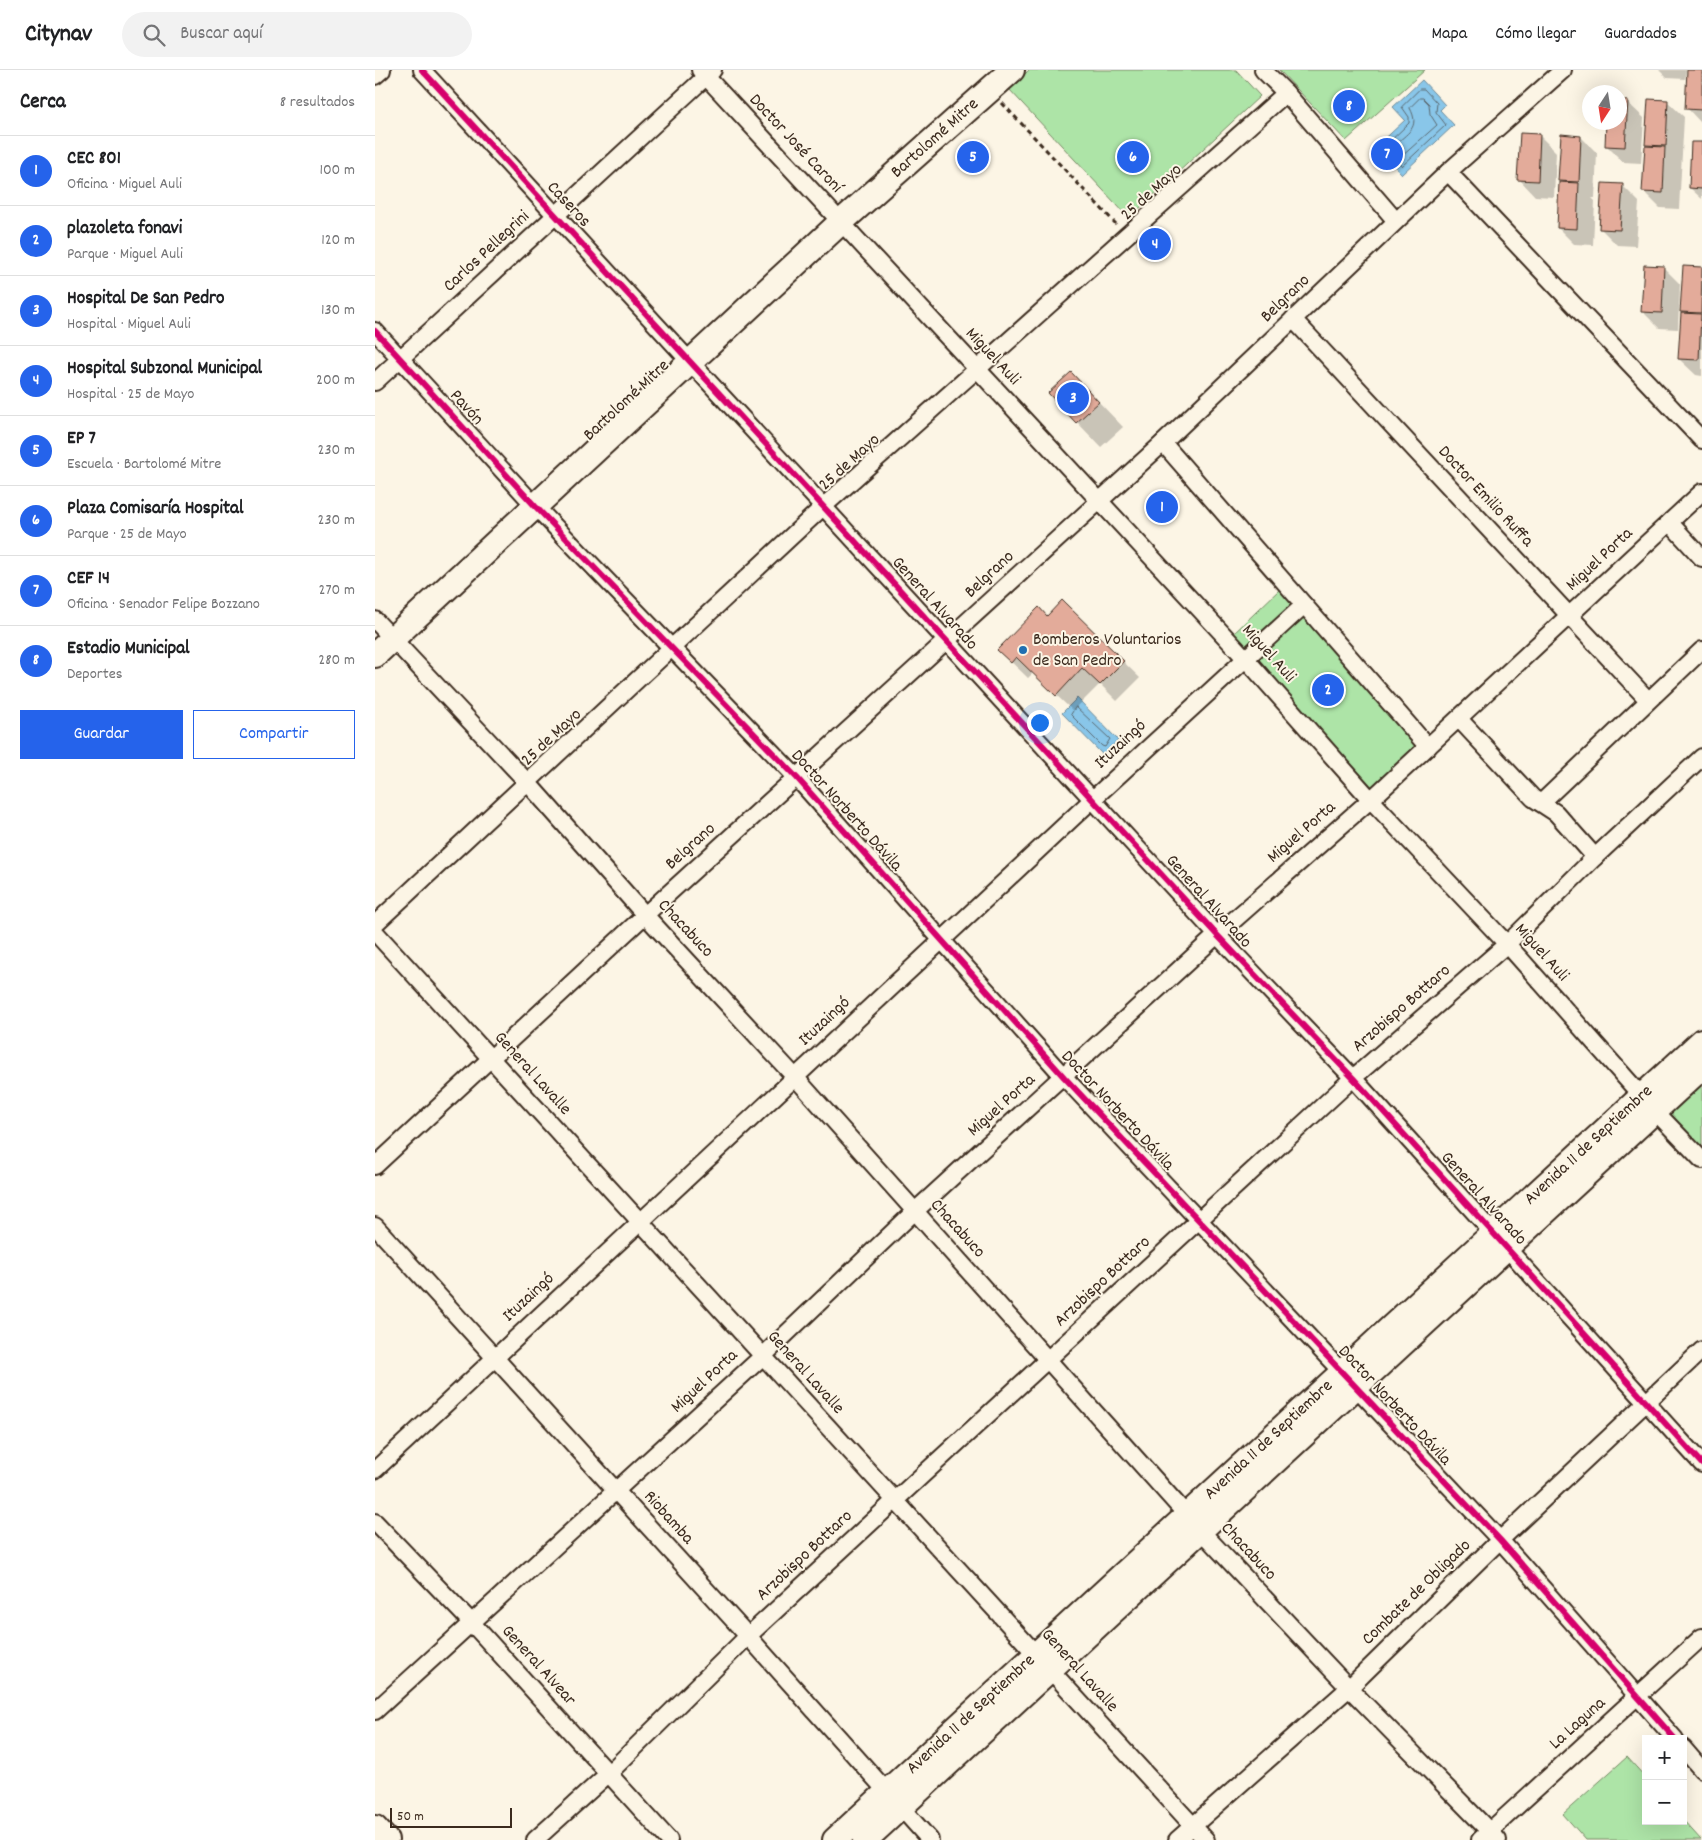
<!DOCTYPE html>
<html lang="es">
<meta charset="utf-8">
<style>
:root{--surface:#fff;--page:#f2f2f2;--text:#202124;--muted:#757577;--line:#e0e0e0;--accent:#2563eb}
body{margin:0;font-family:Dekko,sans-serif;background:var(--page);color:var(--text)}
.controls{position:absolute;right:15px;bottom:15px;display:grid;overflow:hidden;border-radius:0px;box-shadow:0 5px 20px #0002}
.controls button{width:45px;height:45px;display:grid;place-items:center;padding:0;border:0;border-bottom:1px solid var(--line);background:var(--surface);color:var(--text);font:25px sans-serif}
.compass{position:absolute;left:1207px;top:15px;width:45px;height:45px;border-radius:50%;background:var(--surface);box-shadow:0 5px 20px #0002;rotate:192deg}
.scale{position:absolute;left:15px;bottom:12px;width:122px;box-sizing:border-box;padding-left:5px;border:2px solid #3b2a1e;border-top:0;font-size:14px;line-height:18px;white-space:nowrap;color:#3b2a1e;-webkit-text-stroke:4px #fcf5e5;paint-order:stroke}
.you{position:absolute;left:664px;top:652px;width:18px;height:18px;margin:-12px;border:4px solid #fff;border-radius:50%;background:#1a73e8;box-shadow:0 0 0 8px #1a73e833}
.badge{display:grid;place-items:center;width:32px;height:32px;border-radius:50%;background:var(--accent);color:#fff;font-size:16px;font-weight:700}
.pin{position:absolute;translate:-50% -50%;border:2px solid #fff;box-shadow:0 1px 5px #0006}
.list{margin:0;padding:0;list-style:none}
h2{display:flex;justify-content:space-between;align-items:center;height:65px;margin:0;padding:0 20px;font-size:21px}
h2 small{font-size:16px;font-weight:400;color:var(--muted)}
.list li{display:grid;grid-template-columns:32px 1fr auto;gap:15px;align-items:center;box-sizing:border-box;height:70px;padding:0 20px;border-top:1px solid var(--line)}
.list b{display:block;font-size:19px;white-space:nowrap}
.list p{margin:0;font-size:16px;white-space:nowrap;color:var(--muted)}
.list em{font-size:16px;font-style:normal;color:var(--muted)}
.actions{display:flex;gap:10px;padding:15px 20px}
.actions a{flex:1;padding:11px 0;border:1px solid var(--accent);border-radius:0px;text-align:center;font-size:18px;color:var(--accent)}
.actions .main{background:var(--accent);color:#fff}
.icon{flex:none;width:28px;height:28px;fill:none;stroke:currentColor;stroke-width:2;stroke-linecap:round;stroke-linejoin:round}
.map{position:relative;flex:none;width:1327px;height:1770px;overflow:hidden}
header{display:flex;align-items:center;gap:30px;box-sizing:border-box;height:70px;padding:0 25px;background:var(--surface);border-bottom:1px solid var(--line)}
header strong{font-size:24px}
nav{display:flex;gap:28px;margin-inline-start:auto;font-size:18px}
.search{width:350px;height:45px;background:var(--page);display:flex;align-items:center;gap:12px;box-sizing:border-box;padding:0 18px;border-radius:28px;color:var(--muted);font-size:19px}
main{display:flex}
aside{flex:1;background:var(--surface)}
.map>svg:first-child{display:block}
.green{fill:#ade4a7;stroke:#748762}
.water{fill:#89c6e9;stroke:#6a8898}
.shadow{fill:#0003}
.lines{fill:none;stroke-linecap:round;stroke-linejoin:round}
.shore{stroke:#5a686f;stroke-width:1}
.building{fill:#e3ab9a;stroke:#3b2a1e}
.minor-casing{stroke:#3b2a1e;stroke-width:20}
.secondary-casing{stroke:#3b2a1e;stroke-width:28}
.path{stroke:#3b2a1e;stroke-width:3;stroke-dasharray:5 4;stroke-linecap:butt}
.minor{stroke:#fcf5e5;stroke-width:16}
.secondary{stroke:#fcf5e5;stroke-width:24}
.cycleway-casing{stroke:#fcf5e5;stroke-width:9}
.cycleway{stroke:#d6006c;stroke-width:6}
.poi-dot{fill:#1f6fb2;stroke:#fcf5e5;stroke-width:2}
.labels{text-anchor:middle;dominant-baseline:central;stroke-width:4;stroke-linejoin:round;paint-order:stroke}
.street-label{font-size:18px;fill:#3b2a1e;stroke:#fcf5e5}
.poi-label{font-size:18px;fill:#3b2a1e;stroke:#fcf5e5;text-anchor:start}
</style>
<header>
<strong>Citynav</strong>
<div class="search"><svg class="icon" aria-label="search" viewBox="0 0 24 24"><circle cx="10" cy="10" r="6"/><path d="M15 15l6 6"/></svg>Buscar aquí</div>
<nav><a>Mapa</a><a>Cómo llegar</a><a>Guardados</a></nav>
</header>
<main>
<aside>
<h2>Cerca<small>8 resultados</small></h2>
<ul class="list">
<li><span class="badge">1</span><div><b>CEC 801</b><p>Oficina · Miguel Auli</p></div><em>100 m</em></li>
<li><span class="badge">2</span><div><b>plazoleta fonavi</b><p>Parque · Miguel Auli</p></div><em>120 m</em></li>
<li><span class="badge">3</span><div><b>Hospital De San Pedro</b><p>Hospital · Miguel Auli</p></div><em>130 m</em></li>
<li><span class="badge">4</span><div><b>Hospital Subzonal Municipal</b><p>Hospital · 25 de Mayo</p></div><em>200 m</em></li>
<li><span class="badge">5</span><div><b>EP 7</b><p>Escuela · Bartolomé Mitre</p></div><em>230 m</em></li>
<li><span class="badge">6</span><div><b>Plaza Comisaría Hospital</b><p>Parque · 25 de Mayo</p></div><em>230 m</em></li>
<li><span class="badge">7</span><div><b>CEF 14</b><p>Oficina · Senador Felipe Bozzano</p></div><em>270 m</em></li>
<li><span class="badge">8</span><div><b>Estadio Municipal</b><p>Deportes</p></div><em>280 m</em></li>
</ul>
<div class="actions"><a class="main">Guardar</a><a>Compartir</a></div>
</aside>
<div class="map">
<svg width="1327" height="1770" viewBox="0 0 1327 1770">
<rect width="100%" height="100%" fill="#fcf5e5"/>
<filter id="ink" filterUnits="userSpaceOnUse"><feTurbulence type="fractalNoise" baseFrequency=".02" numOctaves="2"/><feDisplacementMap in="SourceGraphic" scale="10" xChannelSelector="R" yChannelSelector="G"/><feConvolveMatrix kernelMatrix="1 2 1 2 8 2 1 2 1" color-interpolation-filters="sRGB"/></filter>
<g filter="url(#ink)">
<g class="green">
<polygon points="654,0 861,0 885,26 754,148 634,19"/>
<polygon points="904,0 1050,0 971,71"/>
<polygon points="906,518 1048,675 1002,724 856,566"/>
<polygon points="1327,1010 1327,1085 1287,1048"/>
<polygon points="1252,1687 1271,1708 1271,1751 1308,1750 1326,1770 1211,1770 1188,1744"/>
</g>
<g class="water">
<polygon points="1047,10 1070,35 1065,40 1079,55 1027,104 1001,77 1030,50 1018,37"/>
<polygon points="702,628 743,670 728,685 687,643"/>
</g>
<g class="shadow">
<polygon points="1284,0 1311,0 1310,9 1292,8"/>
<polygon points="1313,0 1327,0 1327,54 1312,38"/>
<polygon points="1274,30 1292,31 1309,47 1304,139 1285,138 1269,122"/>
<polygon points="1252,32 1269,48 1266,93 1248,92 1231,75 1244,52"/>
<polygon points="1165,66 1181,82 1179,127 1160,126 1144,109"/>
<polygon points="1206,67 1222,83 1220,128 1217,128 1220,131 1218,175 1199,174 1183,158 1188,113 1184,110"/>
<polygon points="1327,73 1327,129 1315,118"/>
<polygon points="1247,115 1264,132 1261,176 1242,175 1226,159"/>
<polygon points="1309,197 1327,198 1327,306 1321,305 1304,289"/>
<polygon points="1289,198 1305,214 1303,259 1284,258 1267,241"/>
<polygon points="674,323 720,328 748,357 726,377"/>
<polygon points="687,532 765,608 742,631 725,614 698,641 658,603 653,608 624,580 672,547"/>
</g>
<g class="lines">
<g class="shore">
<polygon points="1045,19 1049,19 1062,33 1061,42 1071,55 1027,96 1009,77 1034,53 1034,47 1027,37"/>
<path d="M 1045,28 L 1048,28 L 1054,34 L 1055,44 L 1062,55 L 1026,87 L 1018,77 C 1032,62 1046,59 1035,38 Z"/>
<polygon points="701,637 735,669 730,677 727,676 696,645"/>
</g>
</g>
<g class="building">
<polygon points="1312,0 1327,0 1327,40 1310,39"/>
<polygon points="1273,29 1293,30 1291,76 1270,75"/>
<polygon points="1244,30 1253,31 1250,77 1230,76 1231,52 1244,52"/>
<polygon points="1145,63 1165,64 1163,111 1142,110"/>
<polygon points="1186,64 1206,66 1204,112 1183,111"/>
<polygon points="1316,72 1327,72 1327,119 1314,118"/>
<polygon points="1270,76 1290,77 1288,123 1267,122"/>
<polygon points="1184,112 1204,113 1202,159 1182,158"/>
<polygon points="1227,113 1248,114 1245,160 1224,159"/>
<polygon points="1269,195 1289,196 1287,243 1266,242"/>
<polygon points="1308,196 1327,197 1326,243 1305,242"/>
<polygon points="1306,243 1326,244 1324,290 1303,289"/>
<polygon points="696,302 724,332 701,353 673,323"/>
<polygon points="687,530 749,591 725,615 707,598 681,626 641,587 636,593 622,580 664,537 672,546"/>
</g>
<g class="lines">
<defs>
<g id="minor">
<polyline points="47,0 842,865 978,1008 1327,1394"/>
<polyline points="325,0 870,588 996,730 1132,874 1279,1040 1327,1090"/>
<polyline points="888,0 911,23 1021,151"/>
<polyline points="0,6 7,0"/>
<polyline points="1073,102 1327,370"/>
<polyline points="918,249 1273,630"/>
<polyline points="0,261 160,436 422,708 689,1007 1125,1470 1300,1669"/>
<polyline points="0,312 338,0"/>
<polyline points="788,373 1053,677"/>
<polyline points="1295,453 1327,488"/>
<polyline points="0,550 152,712 270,845 420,1007 825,1460 974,1618 1123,1770"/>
<polyline points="1084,649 1158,728 1181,743 1220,787"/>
<polyline points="1166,733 1327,580"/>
<polyline points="0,854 450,435 911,23"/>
<polyline points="0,862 831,1770"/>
<polyline points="0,1096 270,845 788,373 1073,102 1188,0"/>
<polyline points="0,1156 373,1566 555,1770"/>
<polyline points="0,1400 719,728 929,535"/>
<polyline points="0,1452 96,1552 294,1770"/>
<polyline points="0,1641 388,1286 540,1141 842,865 1002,724 1327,422"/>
<polyline points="1308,1678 1327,1700"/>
<polyline points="160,1770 233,1704 373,1566 978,1008 1132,874 1220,787 1327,687"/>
<polyline points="802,1770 974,1618 1125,1470 1327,1280"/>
<polyline points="1105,1770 1327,1567"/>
</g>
<g id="secondary">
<path id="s1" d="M 0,585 L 466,152 L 637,0"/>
<polyline points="0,1758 11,1770"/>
<path id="s2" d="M 460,1770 L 1327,971"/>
<polyline points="490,1770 1327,997"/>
</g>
</defs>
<use href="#minor" class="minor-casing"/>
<use href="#secondary" class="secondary-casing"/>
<polyline class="path" points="627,33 741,154"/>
<use href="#minor" class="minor"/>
<use href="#secondary" class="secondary"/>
<defs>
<g id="cycleway">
<polyline points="47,0 842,865 978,1008 1327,1394"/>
<polyline points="0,261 160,436 422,708 689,1007 1125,1470 1300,1669"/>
</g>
</defs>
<use href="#cycleway" class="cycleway-casing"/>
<use href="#cycleway" class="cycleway"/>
</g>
</g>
<circle class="poi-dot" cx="648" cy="580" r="5"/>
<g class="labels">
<g class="street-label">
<text stroke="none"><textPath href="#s1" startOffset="762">Bartolomé Mitre</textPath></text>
<text transform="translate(420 74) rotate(47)">Doctor José Caroní</text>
<text transform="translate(777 123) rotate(-42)">25 de Mayo</text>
<text transform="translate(193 135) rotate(47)">Caseros</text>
<text transform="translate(112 182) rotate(-43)">Carlos Pellegrini</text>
<text transform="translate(911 229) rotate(-44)">Belgrano</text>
<text transform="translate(617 287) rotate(47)">Miguel Auli</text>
<text transform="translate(252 331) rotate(-43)">Bartolomé Mitre</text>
<text transform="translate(91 338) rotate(48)">Pavón</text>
<text transform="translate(475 393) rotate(-42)">25 de Mayo</text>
<text transform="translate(1110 427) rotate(47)">Doctor Emilio Ruffa</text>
<text transform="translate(1225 490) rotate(-43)">Miguel Porta</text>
<text transform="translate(615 505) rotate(-43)">Belgrano</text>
<text transform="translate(559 534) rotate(48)">General Alvarado</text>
<text transform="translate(893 584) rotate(48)">Miguel Auli</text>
<text transform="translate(177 668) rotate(-43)">25 de Mayo</text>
<text transform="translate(746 675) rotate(-43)">Ituzaingó</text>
<text transform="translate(471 741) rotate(48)">Doctor Norberto Dávila</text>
<text transform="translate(927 763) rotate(-41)">Miguel Porta</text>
<text transform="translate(316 777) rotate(-42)">Belgrano</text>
<text transform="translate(833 832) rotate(48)">General Alvarado</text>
<text transform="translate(310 859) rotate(47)">Chacabuco</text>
<text transform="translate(1166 883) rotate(48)">Miguel Auli</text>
<text transform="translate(1027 939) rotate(-41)">Arzobispo Bottaro</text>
<text transform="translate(450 952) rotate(-43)">Ituzaingó</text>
<text transform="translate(157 1004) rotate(48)">General Lavalle</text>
<text transform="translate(627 1036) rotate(-42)">Miguel Porta</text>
<text transform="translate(742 1041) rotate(47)">Doctor Norberto Dávila</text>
<text stroke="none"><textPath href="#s2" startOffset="1025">Avenida 11 de Septiembre</textPath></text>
<text transform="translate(1108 1129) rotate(48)">General Alvarado</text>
<text transform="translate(582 1159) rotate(48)">Chacabuco</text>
<text transform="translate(728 1212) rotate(-43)">Arzobispo Bottaro</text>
<text transform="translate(154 1228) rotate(-43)">Ituzaingó</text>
<text transform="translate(430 1303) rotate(48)">General Lavalle</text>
<text transform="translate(330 1312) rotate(-43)">Miguel Porta</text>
<text transform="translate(1019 1336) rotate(47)">Doctor Norberto Dávila</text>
<text stroke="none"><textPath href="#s2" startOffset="590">Avenida 11 de Septiembre</textPath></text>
<text transform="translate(293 1448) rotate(48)">Riobamba</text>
<text transform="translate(873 1482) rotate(47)">Chacabuco</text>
<text transform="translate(430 1486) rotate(-43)">Arzobispo Bottaro</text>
<text transform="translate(1042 1523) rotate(-44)">Combate de Obligado</text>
<text transform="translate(163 1596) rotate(48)">General Alvear</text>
<text transform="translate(704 1601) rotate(48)">General Lavalle</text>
<text stroke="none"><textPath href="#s2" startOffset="185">Avenida 11 de Septiembre</textPath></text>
<text transform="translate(1203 1654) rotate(-42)">La Laguna</text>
</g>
<g class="poi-label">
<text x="658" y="570">Bomberos Voluntarios<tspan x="658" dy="21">de San Pedro</tspan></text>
</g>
</g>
</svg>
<div class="controls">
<button>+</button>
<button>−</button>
</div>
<svg class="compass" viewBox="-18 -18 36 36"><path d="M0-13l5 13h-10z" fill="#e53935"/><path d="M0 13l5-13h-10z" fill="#757577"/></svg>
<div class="scale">50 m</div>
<div class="you"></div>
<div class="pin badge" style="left:787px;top:437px">1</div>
<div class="pin badge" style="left:953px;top:620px">2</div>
<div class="pin badge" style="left:698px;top:328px">3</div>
<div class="pin badge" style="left:780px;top:174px">4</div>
<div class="pin badge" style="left:598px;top:87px">5</div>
<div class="pin badge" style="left:758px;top:87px">6</div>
<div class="pin badge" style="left:1012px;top:84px">7</div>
<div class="pin badge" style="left:974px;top:36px">8</div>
</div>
</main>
